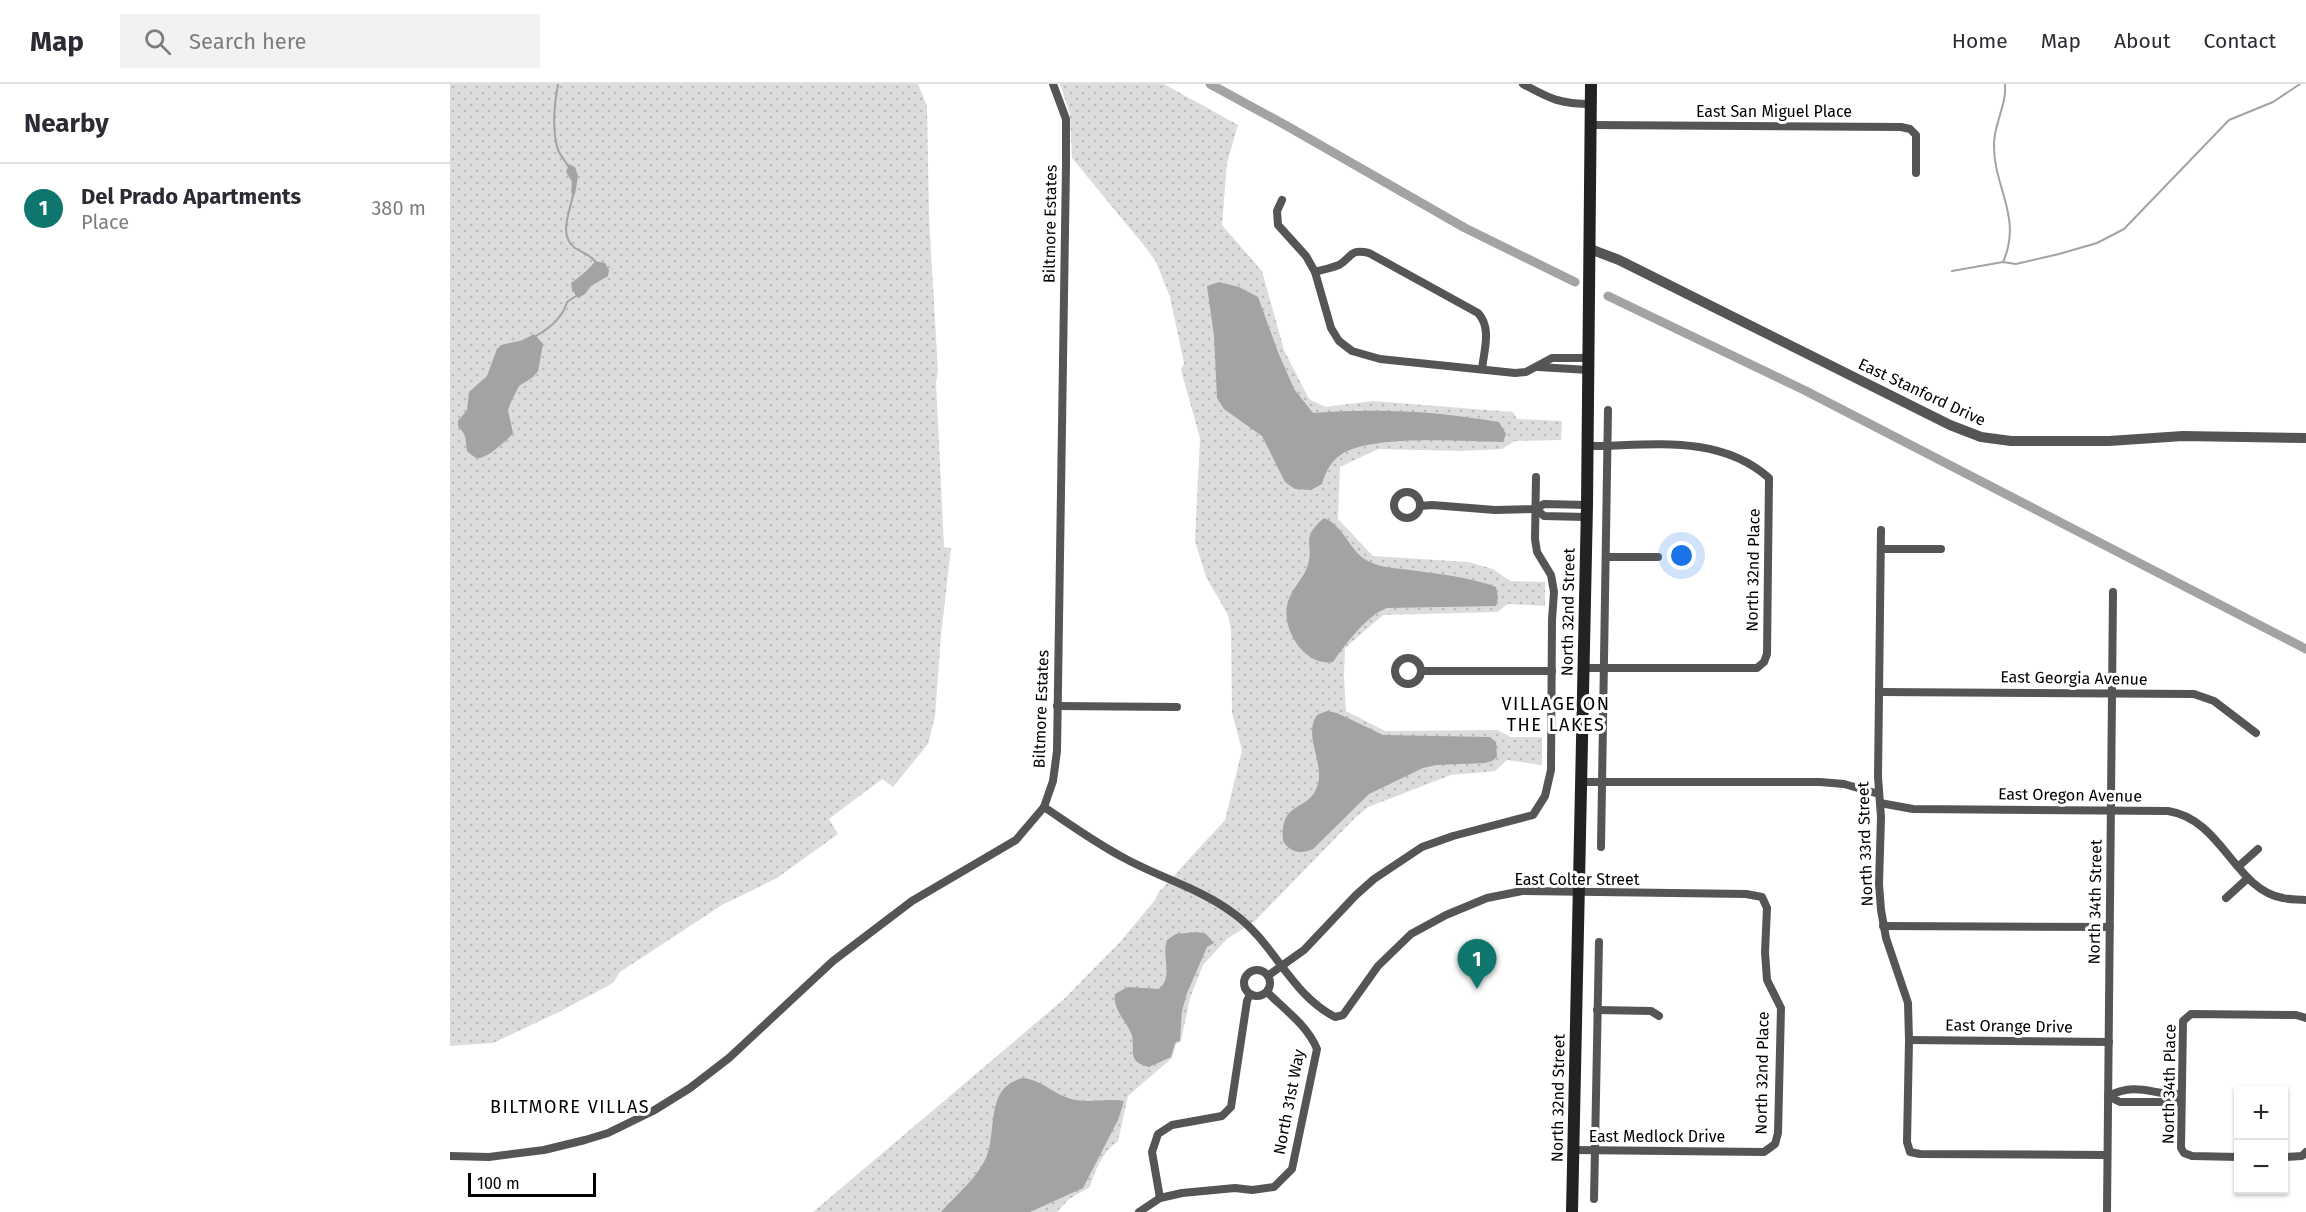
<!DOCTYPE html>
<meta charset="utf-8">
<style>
:root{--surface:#fff;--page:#f2f2f3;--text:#2b2b33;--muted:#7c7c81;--line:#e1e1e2;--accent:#0f766e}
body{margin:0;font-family:"Fira Sans",sans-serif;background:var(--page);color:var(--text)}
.controls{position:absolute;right:18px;bottom:18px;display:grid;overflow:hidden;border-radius:0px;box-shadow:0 2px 4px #0004}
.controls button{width:54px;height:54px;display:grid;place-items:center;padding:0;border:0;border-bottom:2px solid var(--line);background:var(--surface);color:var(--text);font:30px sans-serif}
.scale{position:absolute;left:18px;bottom:15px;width:128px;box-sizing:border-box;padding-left:6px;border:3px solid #000;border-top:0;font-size:16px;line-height:21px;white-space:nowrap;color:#000;-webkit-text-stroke:4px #fff;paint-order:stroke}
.you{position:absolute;left:1232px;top:472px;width:21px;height:21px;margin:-15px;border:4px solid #fff;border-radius:50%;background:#1a73e8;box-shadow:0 0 0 9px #1a73e833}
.badge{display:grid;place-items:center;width:39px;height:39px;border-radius:50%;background:var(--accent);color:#fff;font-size:20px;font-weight:700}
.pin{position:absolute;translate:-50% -50px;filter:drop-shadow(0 2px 3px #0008)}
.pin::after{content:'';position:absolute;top:32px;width:21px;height:18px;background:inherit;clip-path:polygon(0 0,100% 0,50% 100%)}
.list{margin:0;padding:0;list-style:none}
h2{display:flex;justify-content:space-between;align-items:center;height:78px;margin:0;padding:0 24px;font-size:26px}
h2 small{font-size:20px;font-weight:400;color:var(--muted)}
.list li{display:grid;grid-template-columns:39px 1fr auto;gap:18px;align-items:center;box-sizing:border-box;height:90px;padding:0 24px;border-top:2px solid var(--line)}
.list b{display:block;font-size:22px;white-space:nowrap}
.list p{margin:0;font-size:20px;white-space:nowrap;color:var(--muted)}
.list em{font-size:20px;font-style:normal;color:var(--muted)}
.icon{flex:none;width:33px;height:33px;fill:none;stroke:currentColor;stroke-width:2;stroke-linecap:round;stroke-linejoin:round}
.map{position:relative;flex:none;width:1856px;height:1128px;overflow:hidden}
header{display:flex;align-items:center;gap:36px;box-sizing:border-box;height:84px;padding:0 30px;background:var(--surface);border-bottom:2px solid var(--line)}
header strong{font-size:28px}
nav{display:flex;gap:33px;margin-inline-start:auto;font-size:21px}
.search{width:420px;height:54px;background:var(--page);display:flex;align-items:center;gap:15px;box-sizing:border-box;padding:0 21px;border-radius:0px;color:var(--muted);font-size:22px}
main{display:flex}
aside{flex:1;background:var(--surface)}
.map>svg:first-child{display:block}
.grass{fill:url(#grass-dots)}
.water{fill:#a3a3a3}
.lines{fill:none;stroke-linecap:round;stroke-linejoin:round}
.stream{stroke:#a3a3a3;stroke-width:2}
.canal{stroke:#a3a3a3;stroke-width:9}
.minor{stroke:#555;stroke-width:8}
.tertiary{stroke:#555;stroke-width:10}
.secondary{stroke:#222;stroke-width:12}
.labels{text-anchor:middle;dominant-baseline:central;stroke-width:6;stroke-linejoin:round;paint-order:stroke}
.street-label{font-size:16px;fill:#000;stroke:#fff}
.neighbourhood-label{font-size:18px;letter-spacing:1.5px;fill:#000;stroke:#fff}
</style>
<header>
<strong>Map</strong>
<div class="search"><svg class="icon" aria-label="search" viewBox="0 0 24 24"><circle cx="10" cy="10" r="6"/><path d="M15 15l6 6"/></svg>Search here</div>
<nav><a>Home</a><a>Map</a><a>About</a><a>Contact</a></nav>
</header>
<main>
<aside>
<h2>Nearby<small></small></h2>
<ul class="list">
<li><span class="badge">1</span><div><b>Del Prado Apartments</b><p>Place</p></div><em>380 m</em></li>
</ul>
</aside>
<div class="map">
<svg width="1856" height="1128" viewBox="0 0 1856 1128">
<defs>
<pattern id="grass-dots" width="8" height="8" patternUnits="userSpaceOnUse" patternTransform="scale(1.5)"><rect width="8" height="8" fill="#dcdcdc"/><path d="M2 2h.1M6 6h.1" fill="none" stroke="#bbb" stroke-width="1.8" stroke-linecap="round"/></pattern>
</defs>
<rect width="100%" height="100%" fill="#fff"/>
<g class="grass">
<polygon points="0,0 468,0 477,22 479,133 488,288 486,299 494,463 501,464 491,551 485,632 478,660 443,703 432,695 379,735 388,750 327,794 272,821 170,888 163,899 107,929 43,959 0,962"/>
<path d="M 610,0 L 714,0 L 788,41 L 777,79 L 772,141 L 812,187 L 834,266 L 859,315 L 875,323 L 923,317 L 1063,328 L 1067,335 L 1112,337 L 1111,356 L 1065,357 L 1052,365 L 1011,367 L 928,365 L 890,383 L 888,435 L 923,472 L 1018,478 L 1043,485 L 1060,497 L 1095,498 L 1095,522 L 1058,520 L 1047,528 L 933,531 L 895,564 L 894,593 L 896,627 L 935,647 L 1048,646 L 1060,653 L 1092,653 L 1092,681 L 1057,676 L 1045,687 L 1001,691 L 944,713 L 918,723 L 905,734 L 805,837 L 777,855 L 753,881 L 740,914 L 731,957 L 726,960 L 722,974 L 678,1012 L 668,1057 C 653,1067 645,1086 640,1103 L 619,1115 L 607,1128 L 363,1128 L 613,916 L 670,858 L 705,816 L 708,809 L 775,736 L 792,666 L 782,629 L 781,545 L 778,531 L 756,493 L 745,457 L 750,354 L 731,286 L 734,279 L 720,213 L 706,178 L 696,164 L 622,74 L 620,30 Z"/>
</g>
<g class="water">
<polygon points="119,80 125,83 128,92 125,111 121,109 122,98 116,88"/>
<path d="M 145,177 L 155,179 L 159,186 L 158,192 L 141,202 L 135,210 L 128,214 L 122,206 L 121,199 C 128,194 141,184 145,177 Z"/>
<path d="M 769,198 L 789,203 L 808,213 L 828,268 L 844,305 L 863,329 C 927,324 987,327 1049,338 L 1056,350 L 1053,358 C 1016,358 915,349 888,373 C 879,380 875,390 872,400 L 861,406 L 845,405 L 835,398 L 812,352 L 774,325 L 767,314 L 764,252 L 757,202 Z"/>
<path d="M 84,250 L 93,260 L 88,287 L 83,293 L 69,302 L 61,318 L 58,326 L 63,349 C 58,356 38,373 30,374 C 25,375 21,370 17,367 L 15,351 L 8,342 L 8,337 L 17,326 L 19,308 L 37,292 L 47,265 L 51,261 L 73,256 Z"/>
<path d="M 874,434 C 895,442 900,470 920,478 C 932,484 946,484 960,486 C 989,490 1019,493 1046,503 L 1048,514 L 1046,522 L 937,524 C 918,530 894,562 883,578 C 855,583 832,546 837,521 C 840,507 852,496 857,484 C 866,459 848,456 874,434 Z"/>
<path d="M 877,627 L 887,629 L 933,651 L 1040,653 L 1046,658 L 1047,673 L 1042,677 L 1035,679 L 986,681 L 973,684 L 919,710 L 863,765 C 850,771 840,768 833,757 C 830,714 859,730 868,700 C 874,678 853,651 867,631 Z"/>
<path d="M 747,848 L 756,850 L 764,859 L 757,863 L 737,909 L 732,927 L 730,956 L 725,959 L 721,973 L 699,983 C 695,982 689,980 686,977 C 680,970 685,957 681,949 C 675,935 663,926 665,910 L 678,903 L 709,905 C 724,892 711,874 717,856 L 726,850 Z"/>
<path d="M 573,994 C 593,996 606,1013 626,1016 C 642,1019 657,1014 674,1017 L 668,1036 L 633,1104 L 580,1128 L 491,1128 C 506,1111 527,1094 536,1074 C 548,1047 534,1003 573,994 Z"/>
</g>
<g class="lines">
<g class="stream">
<path d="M 108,0 C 104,20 102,47 108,66 C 111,72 115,77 119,83"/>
<path d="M 123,111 C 120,127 108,152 125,164 C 133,169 139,170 145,177"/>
<path d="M 1553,178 C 1573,133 1543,103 1544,60 C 1544,40 1557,20 1555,0"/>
<polyline points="1502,187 1553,178 1566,180 1609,170 1647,159 1674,145 1779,36 1823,18 1850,0"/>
<path d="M 86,252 C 100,244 113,233 117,218 L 126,212"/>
</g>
<g class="canal">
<polyline points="760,0 837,42 1015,144 1125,198"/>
<polyline points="1158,212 1356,307 1856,565"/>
</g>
<g class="minor">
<path d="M 1073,0 C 1100,15 1110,20 1142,20"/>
<polyline points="1142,41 1451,43 1460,45 1466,51 1466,89"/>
<polyline points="832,116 827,127 828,141 856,172 865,188 881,244 889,257 902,267 930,275 1065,289 1076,288 1102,274 1139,274"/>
<path d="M 865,188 C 872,186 881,184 889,181 C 902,174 899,164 919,169 L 1028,229 C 1042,244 1034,266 1032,285"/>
<polyline points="1088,283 1139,286"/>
<circle cx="957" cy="421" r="13"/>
<polyline points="970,422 982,421 1045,426 1086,425 1094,420 1137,421"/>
<polyline points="1086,425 1094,432 1136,433"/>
<polyline points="1431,446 1428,693 1431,733 1429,800 1431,826 1436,854 1458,919 1459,956 1457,1058 1460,1068 1470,1070 1657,1071"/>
<polyline points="1432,465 1491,465"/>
<polyline points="1156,473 1208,473"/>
<circle cx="958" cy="587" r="13"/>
<path d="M 1133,584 L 1307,584 L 1314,578 L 1317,570 L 1319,394 C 1268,349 1199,362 1137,362"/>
<polyline points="972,587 1102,587"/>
<polyline points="1429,608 1744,610 1764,617 1806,649"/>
<polyline points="607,622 727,623"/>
<polyline points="1130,698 1370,698 1394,700 1429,710"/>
<path d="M 1430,719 L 1463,725 L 1718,727 C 1772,735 1785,806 1833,814 C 1840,816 1848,815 1856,816"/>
<path d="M 594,723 C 621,741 647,760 676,775 C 711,794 751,805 783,829 C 824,858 840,910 885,933 L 893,931 L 928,882 L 961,850 L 996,831 L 1037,814 L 1072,807 L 1296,810 L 1312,813 L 1317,824 L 1315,868 L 1317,896 L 1331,924 L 1328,1049 L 1325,1060 L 1314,1068 L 1123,1066"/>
<polyline points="1151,763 1158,326"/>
<polyline points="1789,782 1808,765"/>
<polyline points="1776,814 1798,794"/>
<polyline points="1433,842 1660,843"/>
<circle cx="807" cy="899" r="13"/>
<polyline points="819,891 854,866 906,811 924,795 972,763 1003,752 1083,731 1095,712 1101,686 1102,536 1104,508 1101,491 1087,468 1085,455 1086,393"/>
<polyline points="1147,926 1201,927 1209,932"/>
<polyline points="1459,956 1659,958"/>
<path d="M 1658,1012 C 1689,997 1703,1012 1731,1010"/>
<polyline points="1658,1012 1670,1018 1731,1018"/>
<polyline points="0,1072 39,1073 94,1066 135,1056 158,1049 203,1027 240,1004 279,974 383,877 462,817 566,756 594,723 603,697 607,667 616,82 616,35 603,0"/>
<polyline points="1788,1073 1742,1072 1734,1069 1731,1064 1733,937 1741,930 1846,931 1856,934"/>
<polyline points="1834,1073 1852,1072 1856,1068"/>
<polyline points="710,1114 702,1068 708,1050 722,1041 772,1032 781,1023 797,917 800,910"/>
<polyline points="1144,1115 1149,858"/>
<path d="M 689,1128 L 710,1114 L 732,1109 L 785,1104 L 802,1106 L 824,1103 L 842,1085 L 867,965 C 857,941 835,926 817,908"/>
<polyline points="1657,1128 1663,508"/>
</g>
<polyline class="tertiary" points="1140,165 1169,176 1500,341 1531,353 1561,357 1659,357 1733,352 1856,354"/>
<polyline class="secondary" points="1122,1128 1137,421 1141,0"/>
</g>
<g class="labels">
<g class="street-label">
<text x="1324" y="27">East San Miguel Place</text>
<text transform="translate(600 140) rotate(-89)">Biltmore Estates</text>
<text transform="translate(1472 308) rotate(25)">East Stanford Drive</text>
<text transform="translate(1303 486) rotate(-89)">North 32nd Place</text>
<text transform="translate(1118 528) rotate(-89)">North 32nd Street</text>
<text transform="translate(1624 594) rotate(1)">East Georgia Avenue</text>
<text transform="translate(591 625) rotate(-88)">Biltmore Estates</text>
<text transform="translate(1620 711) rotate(1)">East Oregon Avenue</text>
<text transform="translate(1415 760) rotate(-92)">North 33rd Street</text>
<text x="1127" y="795">East Colter Street</text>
<text transform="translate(1645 818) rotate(-89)">North 34th Street</text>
<text transform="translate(1559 942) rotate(1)">East Orange Drive</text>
<text transform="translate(1312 989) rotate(-89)">North 32nd Place</text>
<text transform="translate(1719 1000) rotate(-89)">North 34th Place</text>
<text transform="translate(1108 1014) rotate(-89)">North 32nd Street</text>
<text transform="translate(839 1018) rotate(-79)">North 31st Way</text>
<text x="1207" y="1052">East Medlock Drive</text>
</g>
<g class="neighbourhood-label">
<text x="1106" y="620">VILLAGE ON<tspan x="1106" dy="21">THE LAKES</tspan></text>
<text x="120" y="1023">BILTMORE VILLAS</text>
</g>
</g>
</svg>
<div class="controls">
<button>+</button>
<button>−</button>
</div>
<div class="scale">100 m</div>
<div class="you"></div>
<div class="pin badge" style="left:1027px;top:905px">1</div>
</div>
</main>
